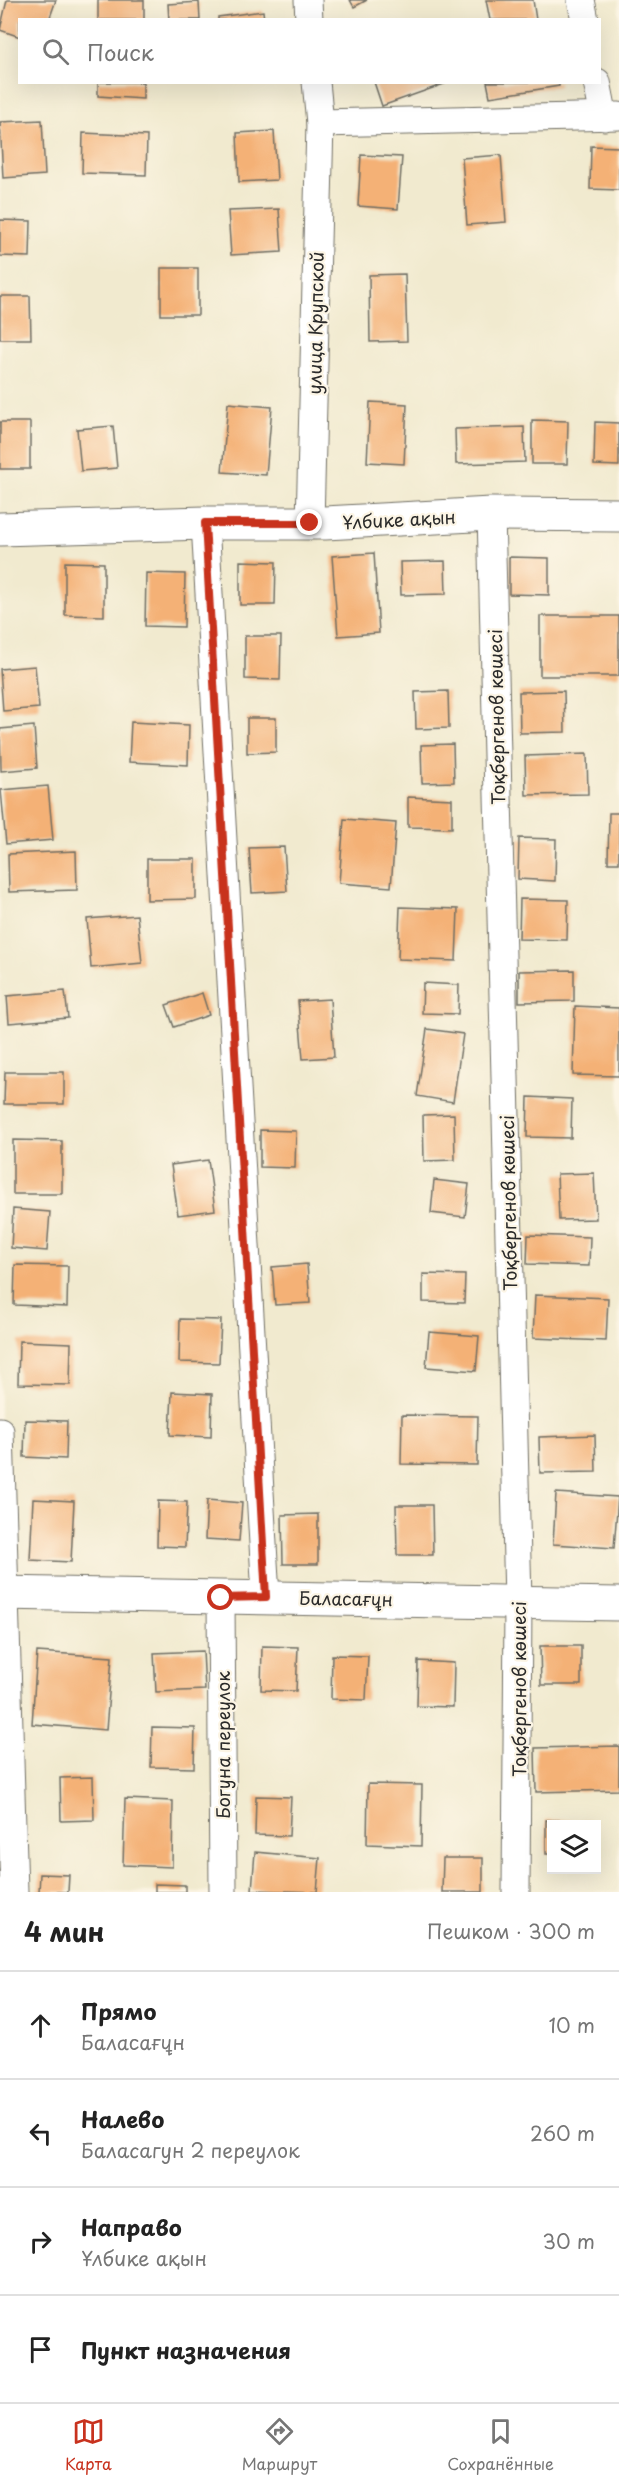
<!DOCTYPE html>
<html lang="ru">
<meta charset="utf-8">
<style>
:root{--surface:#fff;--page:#f6f6f6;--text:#222;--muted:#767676;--line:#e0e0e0;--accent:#c8321e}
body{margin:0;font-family:"Playpen Sans",sans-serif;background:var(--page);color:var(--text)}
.controls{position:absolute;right:18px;bottom:18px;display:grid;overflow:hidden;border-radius:0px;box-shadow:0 6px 24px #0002}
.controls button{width:54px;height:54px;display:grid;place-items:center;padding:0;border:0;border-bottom:2px solid var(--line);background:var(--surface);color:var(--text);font:30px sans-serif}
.stop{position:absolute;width:18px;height:18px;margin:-14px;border:4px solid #c8321e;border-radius:50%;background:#fff}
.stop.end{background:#c8321e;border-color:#fff;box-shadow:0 2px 6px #0008}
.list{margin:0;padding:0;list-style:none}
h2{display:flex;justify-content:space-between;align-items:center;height:78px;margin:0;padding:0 24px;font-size:26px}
h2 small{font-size:20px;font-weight:400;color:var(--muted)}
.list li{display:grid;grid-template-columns:39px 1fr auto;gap:18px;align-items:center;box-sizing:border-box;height:108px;padding:0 24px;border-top:2px solid var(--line)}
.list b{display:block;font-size:22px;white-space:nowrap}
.list p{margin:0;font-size:20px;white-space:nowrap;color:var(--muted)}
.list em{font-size:20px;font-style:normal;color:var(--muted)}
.icon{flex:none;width:33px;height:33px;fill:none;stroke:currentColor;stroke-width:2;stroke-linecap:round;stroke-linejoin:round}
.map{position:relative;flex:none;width:619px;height:1892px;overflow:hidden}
.search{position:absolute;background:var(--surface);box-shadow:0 6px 24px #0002;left:18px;right:18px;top:18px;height:66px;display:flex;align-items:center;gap:15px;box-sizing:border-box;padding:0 21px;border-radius:0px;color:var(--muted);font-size:22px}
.sheet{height:510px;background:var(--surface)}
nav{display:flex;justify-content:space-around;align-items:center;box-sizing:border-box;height:84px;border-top:2px solid var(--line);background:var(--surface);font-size:16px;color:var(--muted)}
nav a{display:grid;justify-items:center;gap:3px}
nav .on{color:var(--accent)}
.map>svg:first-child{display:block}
.building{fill:#f4b176}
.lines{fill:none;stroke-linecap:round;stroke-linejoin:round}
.minor-casing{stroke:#706e64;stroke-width:29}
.tertiary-casing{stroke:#706e64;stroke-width:35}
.minor{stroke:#fff;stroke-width:27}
.tertiary{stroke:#fff;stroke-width:33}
.route{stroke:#c8321e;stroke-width:8}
.labels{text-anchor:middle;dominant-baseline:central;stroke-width:4.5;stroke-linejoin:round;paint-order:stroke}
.street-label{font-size:18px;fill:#2b2b2b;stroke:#fcf5e5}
</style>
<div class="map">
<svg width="619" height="1892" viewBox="0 0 619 1892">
<rect width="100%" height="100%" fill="#fcf5e5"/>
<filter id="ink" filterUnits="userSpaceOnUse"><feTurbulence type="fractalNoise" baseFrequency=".0167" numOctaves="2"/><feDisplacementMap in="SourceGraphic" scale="12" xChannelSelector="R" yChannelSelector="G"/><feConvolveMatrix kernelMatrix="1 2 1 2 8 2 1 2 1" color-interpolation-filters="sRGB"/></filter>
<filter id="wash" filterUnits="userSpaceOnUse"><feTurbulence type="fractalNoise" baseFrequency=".008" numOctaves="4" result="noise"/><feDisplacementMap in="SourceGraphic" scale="24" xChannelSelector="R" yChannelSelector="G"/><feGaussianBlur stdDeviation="1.35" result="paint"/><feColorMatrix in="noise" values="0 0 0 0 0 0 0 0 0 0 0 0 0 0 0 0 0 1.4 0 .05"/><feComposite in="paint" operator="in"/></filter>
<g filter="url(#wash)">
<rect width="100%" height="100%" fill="#f1eacf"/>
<g id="blocks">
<g class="building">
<polygon points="7,0 56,0 49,20 20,20 20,37 0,30"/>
<rect x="98" y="0" width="46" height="20"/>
<polygon points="350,0 367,0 354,7"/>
<polygon points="486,0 533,0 536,20 490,20"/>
<polygon points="199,2 200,20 169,20 168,4"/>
<polygon points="263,11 264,20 218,20 218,17"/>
<polygon points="98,82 143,82 143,99 98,96"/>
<polygon points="374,82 447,82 447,83 382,106"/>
<polygon points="487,82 559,82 559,86 490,97"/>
<polygon points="42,120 45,175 3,178 0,122"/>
<polygon points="274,131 277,180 239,182 237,133"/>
<polygon points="83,133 147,136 146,175 82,173"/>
<polygon points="591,146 619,147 619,190 590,189"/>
<polygon points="361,155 402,157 398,209 358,206"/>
<polygon points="501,155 506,222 467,225 462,158"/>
<polygon points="279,209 282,252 231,255 228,211"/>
<polygon points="0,220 31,221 30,257 0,256"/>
<rect x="161" y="268" width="37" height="47"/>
<polygon points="405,274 407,341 370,342 369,275"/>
<polygon points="0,296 30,296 31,339 0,339"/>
<polygon points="370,402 407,404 404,464 367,462"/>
<polygon points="228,403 272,407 266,475 222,472"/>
<polygon points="532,420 568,421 567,464 532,464"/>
<rect x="0" y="422" width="30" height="47"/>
<polygon points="595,422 619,423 619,466 594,465"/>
<polygon points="113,426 117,468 81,471 77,429"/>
<polygon points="524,427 525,462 456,464 455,429"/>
<polygon points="374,553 379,633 338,636 332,556"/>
<polygon points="509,557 549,558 549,595 509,594"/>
<polygon points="240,561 276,562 275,605 240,605"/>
<polygon points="445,561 446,594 401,595 400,562"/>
<polygon points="65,562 104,563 104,616 65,615"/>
<polygon points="146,573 185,574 184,627 145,626"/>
<rect x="540" y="616" width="79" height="60"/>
<polygon points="245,636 281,636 280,680 245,679"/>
<polygon points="35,666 39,708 3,711 0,669"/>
<polygon points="448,691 449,728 416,729 415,692"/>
<polygon points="564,691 565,732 520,733 519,692"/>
<polygon points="247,718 276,718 276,752 247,753"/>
<polygon points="131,722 189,725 188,765 129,762"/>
<polygon points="34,726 37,768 1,771 0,729"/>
<polygon points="453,744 454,782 422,783 421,745"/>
<polygon points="587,754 588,794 526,795 525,756"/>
<polygon points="48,786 53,840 6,844 1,790"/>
<polygon points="408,797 452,799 452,828 408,827"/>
<polygon points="609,813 619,813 619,863 608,863"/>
<polygon points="344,819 396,823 391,887 339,883"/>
<polygon points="519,838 556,839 555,881 518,879"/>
<polygon points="284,847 287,891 252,893 249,848"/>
<polygon points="76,851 77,890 9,892 8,854"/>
<polygon points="147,859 196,859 196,899 147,900"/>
<polygon points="520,899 568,900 567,940 519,939"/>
<polygon points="400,907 458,909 456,961 398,959"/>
<polygon points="137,915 142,963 91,968 87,919"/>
<polygon points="574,970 574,1001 519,1002 519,971"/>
<polygon points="423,983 459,985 458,1014 422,1013"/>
<polygon points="65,991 68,1018 9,1023 7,996"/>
<polygon points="202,993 209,1015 174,1027 166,1005"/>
<polygon points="330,999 334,1057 303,1059 298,1001"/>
<polygon points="575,1006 619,1008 619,1076 573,1075"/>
<polygon points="427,1029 463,1034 453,1102 417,1096"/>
<polygon points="5,1072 64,1072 64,1104 4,1104"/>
<polygon points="528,1097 572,1099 571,1138 527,1137"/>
<polygon points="454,1114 455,1160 424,1161 423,1115"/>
<polygon points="260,1130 296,1131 295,1168 260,1167"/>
<polygon points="13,1140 62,1141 62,1194 13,1194"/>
<polygon points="208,1160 215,1210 178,1215 171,1165"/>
<polygon points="594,1173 596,1219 559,1220 557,1174"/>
<polygon points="434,1180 469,1184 465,1217 431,1213"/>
<polygon points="13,1209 50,1212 47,1251 11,1248"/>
<polygon points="528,1235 590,1237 589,1266 527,1264"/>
<polygon points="307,1264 310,1303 275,1305 272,1267"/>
<polygon points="15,1265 68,1266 67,1307 14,1305"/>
<polygon points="423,1274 465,1275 464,1303 423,1302"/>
<polygon points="535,1295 608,1298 606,1341 533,1338"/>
<polygon points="180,1319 221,1320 219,1363 179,1362"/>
<polygon points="429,1332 479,1336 476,1371 426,1367"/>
<polygon points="19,1341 71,1343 70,1385 18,1384"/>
<polygon points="172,1392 212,1394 211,1437 170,1435"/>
<polygon points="402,1415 478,1416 477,1465 401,1464"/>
<polygon points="25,1420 67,1421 66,1459 24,1457"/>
<polygon points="595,1435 596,1472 540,1473 539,1437"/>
<polygon points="556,1493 618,1497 614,1548 553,1544"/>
<polygon points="33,1499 74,1501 71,1562 30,1560"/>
<polygon points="207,1500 242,1503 239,1541 205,1539"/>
<polygon points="158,1501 187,1502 185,1547 157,1546"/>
<polygon points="396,1505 432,1505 433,1555 397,1555"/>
<polygon points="318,1514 318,1564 283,1564 282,1515"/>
<polygon points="262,1646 298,1647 296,1691 261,1690"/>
<polygon points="540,1646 581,1646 581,1685 541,1685"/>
<polygon points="203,1651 205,1690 156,1692 154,1653"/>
<polygon points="37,1652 112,1657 106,1730 32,1724"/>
<polygon points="332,1655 368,1656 366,1700 331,1699"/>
<polygon points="418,1661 454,1663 453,1707 417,1706"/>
<polygon points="152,1727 195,1728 194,1768 151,1767"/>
<polygon points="619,1746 619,1790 536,1792 535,1748"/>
<polygon points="93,1777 94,1820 61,1821 60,1778"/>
<polygon points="368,1784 422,1785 421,1846 367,1844"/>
<polygon points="256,1796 291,1797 289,1836 255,1835"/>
<polygon points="125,1799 173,1801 172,1867 123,1865"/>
<polygon points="546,1820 595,1821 595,1824 552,1824 552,1854 546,1854"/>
<polygon points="255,1852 320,1858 317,1892 252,1890"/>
<polygon points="443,1858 483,1858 483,1892 442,1892"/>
<polygon points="40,1874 69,1875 68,1892 39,1892"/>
<polygon points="155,1884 185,1885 185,1892 155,1892"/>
</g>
</g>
</g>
<g filter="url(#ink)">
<use href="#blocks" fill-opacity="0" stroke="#706e64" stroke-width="1.5"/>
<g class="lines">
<defs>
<g id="minor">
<polyline points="308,0 309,20"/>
<polyline points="581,0 585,20"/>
<polyline points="597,82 604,117"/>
<polyline points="320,123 619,116"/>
<polyline points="491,514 518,1601 516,1892"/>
<polyline points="205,523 266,1597"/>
<polyline points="310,523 320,123 316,82"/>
<polyline points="0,1431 14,1892 0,1892"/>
<polyline points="221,1598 223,1892"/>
</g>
<g id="tertiary">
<polyline points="0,529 205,523 325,523 491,514 619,515"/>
<polyline points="0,1593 619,1604"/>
</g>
</defs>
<use href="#minor" class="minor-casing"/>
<use href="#tertiary" class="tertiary-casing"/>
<use href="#minor" class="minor"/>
<use href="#tertiary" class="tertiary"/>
</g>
</g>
<g class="lines" filter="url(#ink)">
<polyline class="route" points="221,1598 266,1597 205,523 310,523"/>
</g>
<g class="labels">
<g class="street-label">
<text transform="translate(315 323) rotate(-89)">улица Крупской</text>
<text transform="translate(399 519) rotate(-3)">Ұлбике ақын</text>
<text transform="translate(496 717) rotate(-91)">Тоқбергенов көшесі</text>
<text transform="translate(508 1203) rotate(-91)">Тоқбергенов көшесі</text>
<text transform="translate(346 1598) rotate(1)">Баласағұн</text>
<text transform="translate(518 1689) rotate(-90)">Тоқбергенов көшесі</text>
<text transform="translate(222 1745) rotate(-90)">Богуна переулок</text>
</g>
</g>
</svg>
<div class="controls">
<button><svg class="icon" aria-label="layers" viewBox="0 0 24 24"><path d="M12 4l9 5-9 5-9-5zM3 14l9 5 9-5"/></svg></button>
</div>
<div class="stop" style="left:221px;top:1598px"></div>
<div class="stop end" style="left:310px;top:523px"></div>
<div class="search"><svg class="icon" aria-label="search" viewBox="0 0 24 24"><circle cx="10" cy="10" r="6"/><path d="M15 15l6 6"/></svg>Поиск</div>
</div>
<section class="sheet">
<h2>4 мин<small>Пешком · 300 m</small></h2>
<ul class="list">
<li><svg class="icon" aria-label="ahead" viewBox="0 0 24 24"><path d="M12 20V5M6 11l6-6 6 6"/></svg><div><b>Прямо</b><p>Баласағұн</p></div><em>10 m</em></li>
<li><svg class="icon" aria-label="left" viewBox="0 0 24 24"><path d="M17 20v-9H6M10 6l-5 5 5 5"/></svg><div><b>Налево</b><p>Баласагун 2 переулок</p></div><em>260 m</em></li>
<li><svg class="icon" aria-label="right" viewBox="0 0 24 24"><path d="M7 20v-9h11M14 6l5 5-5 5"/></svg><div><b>Направо</b><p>Ұлбике ақын</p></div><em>30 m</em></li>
<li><svg class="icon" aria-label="arrive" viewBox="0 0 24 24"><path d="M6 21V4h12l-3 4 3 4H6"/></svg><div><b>Пункт назначения</b></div></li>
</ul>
</section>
<nav>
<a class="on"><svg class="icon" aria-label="map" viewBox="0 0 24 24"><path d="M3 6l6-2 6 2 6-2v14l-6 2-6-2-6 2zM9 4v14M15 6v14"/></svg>Карта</a>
<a><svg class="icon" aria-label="directions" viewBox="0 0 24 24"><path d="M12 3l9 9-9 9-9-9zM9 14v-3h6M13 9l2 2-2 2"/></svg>Маршрут</a>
<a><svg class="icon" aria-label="saved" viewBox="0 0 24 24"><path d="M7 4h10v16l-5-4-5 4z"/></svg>Сохранённые</a>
</nav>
